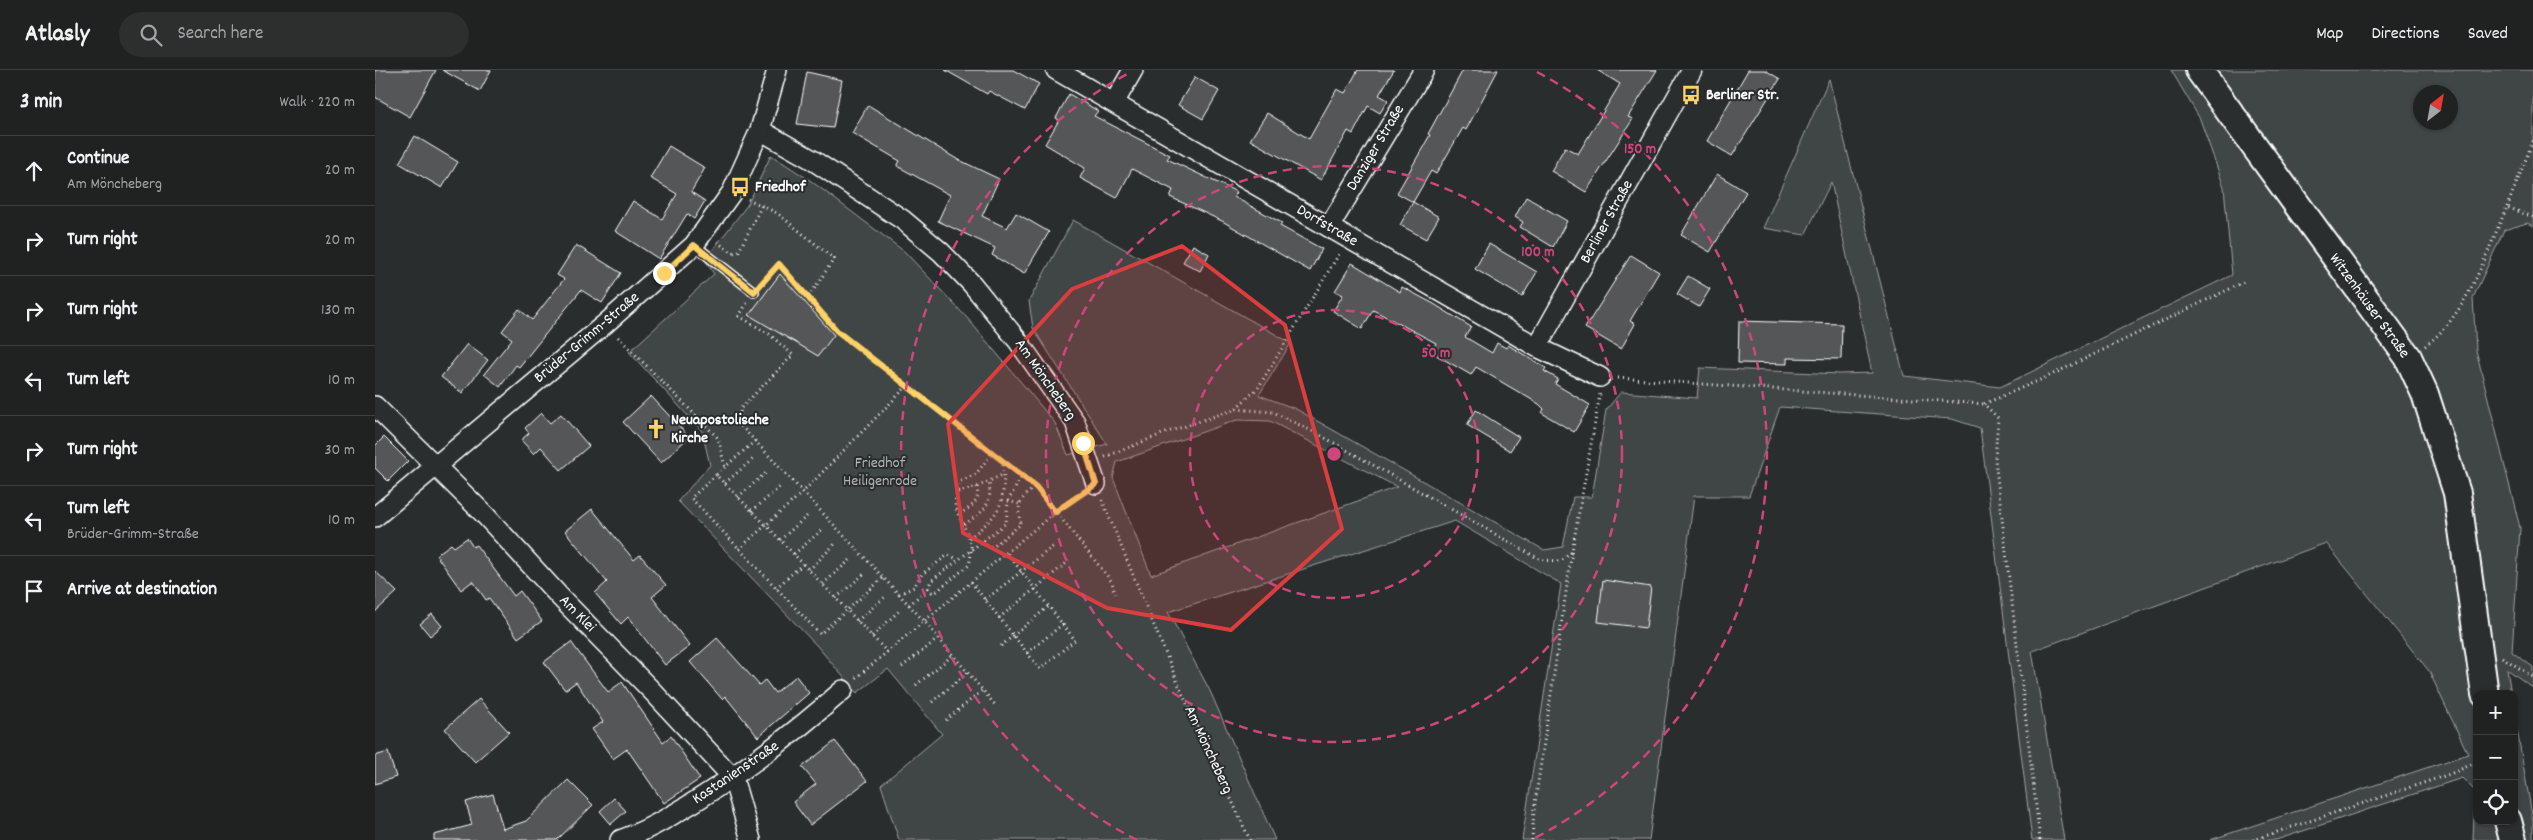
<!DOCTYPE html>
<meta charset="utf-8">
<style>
:root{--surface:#202222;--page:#2d2f2f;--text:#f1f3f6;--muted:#a2a4a5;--line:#3d3f40}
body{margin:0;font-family:Dekko,sans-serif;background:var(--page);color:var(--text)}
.controls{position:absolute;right:15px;bottom:15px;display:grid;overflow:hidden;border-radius:10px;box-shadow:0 1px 4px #0004}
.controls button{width:45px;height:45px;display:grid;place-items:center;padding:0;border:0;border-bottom:1px solid var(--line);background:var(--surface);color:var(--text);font:25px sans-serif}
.compass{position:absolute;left:2038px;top:15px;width:45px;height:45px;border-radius:50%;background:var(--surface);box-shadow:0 1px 4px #0004;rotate:31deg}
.stop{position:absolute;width:15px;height:15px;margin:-11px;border:4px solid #ffd166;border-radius:50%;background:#fff}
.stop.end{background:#ffd166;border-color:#fff;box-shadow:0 1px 5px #0008}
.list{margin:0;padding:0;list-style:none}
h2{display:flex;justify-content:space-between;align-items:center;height:65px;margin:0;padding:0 20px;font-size:21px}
h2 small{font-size:16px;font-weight:400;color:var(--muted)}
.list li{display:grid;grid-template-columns:32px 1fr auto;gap:15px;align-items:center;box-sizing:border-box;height:70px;padding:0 20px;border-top:1px solid var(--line)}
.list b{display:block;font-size:19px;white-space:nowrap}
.list p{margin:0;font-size:16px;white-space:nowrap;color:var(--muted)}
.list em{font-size:16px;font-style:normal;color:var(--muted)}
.icon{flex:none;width:28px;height:28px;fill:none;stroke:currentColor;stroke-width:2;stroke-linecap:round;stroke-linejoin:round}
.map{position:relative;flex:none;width:2158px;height:770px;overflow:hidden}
header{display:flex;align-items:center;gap:30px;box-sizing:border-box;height:70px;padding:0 25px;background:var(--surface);border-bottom:1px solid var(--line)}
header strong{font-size:24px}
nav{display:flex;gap:28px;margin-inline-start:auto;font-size:18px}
.search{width:350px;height:45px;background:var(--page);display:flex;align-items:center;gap:12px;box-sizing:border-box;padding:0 18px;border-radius:28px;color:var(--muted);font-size:19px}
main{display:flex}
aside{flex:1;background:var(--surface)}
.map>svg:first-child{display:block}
.green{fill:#414445;stroke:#a0a2a2;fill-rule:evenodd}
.building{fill:#555758;stroke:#fff}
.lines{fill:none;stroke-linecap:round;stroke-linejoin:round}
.service-casing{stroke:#fff;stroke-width:12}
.minor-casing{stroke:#fff;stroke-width:22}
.secondary-casing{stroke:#fff;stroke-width:30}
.path{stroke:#fff;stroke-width:3;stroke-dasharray:1 4;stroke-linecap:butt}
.service{stroke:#2a2d2e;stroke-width:9}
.minor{stroke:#2a2d2e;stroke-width:19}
.secondary{stroke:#2a2d2e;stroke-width:26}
.route{stroke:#ffd166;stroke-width:6}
.marked{fill:#da3e3e;fill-opacity:0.2;stroke:#da3e3e;stroke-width:4;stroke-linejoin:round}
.ring{fill:none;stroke:#ce467c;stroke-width:2.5;stroke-dasharray:9 6}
.labels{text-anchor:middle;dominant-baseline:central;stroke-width:4;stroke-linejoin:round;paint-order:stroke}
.poi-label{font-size:16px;font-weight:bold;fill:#fff;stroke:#2a2d2e;text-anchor:start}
.street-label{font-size:16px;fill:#fff;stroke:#2a2d2e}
.park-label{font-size:16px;fill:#b3b4b5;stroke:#2a2d2e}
.centre{fill:#ce467c;stroke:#2a2d2e;stroke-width:2.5}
.ring-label{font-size:15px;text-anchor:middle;font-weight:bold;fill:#ce467c;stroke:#2a2d2e;stroke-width:4;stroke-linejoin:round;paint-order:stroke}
</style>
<header>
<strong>Atlasly</strong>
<div class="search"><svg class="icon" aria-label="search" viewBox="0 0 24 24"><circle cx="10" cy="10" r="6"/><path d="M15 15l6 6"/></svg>Search here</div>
<nav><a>Map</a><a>Directions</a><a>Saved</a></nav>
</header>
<main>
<aside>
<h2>3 min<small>Walk · 220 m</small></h2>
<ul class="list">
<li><svg class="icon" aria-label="ahead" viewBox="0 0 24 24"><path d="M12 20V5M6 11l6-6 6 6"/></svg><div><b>Continue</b><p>Am Möncheberg</p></div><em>20 m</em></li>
<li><svg class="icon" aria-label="right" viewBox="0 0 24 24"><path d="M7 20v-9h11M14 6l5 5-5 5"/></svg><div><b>Turn right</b></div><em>20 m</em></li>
<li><svg class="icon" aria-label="right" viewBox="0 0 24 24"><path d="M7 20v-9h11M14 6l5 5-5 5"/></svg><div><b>Turn right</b></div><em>130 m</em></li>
<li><svg class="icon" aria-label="left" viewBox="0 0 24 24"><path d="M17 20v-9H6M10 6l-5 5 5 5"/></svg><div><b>Turn left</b></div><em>10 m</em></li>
<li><svg class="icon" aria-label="right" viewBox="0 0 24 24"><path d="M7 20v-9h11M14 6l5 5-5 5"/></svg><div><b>Turn right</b></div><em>30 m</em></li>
<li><svg class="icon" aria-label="left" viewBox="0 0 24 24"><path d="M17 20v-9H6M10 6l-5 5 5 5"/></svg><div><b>Turn left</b><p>Brüder-Grimm-Straße</p></div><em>10 m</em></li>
<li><svg class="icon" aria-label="arrive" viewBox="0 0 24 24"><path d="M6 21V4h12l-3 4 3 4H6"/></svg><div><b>Arrive at destination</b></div></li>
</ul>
</aside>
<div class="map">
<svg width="2158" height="770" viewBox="0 0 2158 770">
<rect width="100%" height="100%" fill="#2a2d2e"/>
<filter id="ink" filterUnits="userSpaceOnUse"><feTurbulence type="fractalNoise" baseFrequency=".02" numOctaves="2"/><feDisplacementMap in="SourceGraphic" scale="10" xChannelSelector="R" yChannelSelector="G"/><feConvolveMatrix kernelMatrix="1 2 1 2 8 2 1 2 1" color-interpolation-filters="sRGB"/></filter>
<g filter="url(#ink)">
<path class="green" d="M 1796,0 L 2158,0 L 2158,156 L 2152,153 L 2129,160 L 2098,228 L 2101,280 L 2145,458 L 2137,582 L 2158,597 L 2158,618 L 2132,599 L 2136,624 L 2102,624 L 2102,751 L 2139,751 L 2139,642 L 2158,751 L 2158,770 L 2098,770 L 2100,721 L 2087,708 L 1901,770 L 1835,770 L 2093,684 L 2054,601 L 1951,473 L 1657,581 L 1689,770 L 1657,770 L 1605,358 L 1577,349 L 1405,337 L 1374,426 L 1319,426 L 1274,770 L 1147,770 L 1186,514 L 1080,451 L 793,542 L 835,621 L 900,770 L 524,770 L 506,715 L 567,664 L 513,599 L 482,623 L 443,577 L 303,431 L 335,395 L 327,361 L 254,282 L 339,204 L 330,190 L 373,134 L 396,85 L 436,111 L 530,182 L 593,249 L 680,353 L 693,385 L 732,374 L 658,258 L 654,231 L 698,150 L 916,273 L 884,325 L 921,339 L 1169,480 L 1188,477 L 1198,427 L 1217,427 L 1231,340 L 1246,322 L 1322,328 L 1325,298 L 1465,304 L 1497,303 L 1456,112 L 1430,165 L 1388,158 L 1454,9 L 1529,306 L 1625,317 L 1857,205 L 1849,117 L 1825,49 ZM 2046,22 L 2076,22 L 2076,52 L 2046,52 ZM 862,350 L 895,351 L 1022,417 L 776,505 L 738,408 L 742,392 Z"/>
<g class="building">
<polygon points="0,0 61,0 35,47 0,27"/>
<polygon points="67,0 116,0 105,21"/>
<polygon points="570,0 638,0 664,14 650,40 614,21 612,24"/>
<polygon points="983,0 1019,0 1004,25 1013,30 1005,43 993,36 978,64 973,61 946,110 875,70 892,43 934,69 962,19 970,23"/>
<polygon points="1088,0 1123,0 1091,60 1088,58 1061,104 1056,101 1038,132 1022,123 1055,65 1053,64"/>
<polygon points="1222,0 1282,0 1253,47 1258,49 1211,122 1176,101 1190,77 1203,84 1245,14"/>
<polygon points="1373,0 1390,0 1405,9 1357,86 1332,71"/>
<polygon points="432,2 467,10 458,58 422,54"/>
<polygon points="820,7 844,21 828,49 803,35"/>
<polygon points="694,24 723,41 719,46 795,85 792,89 862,122 859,127 907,153 905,156 947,179 935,201 847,151 795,127 798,120 757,99 742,128 705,108 710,98 670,74 684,50 681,48"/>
<polygon points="493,35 580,88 624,109 607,146 632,158 641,143 674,162 649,204 617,185 620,178 563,151 575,125 522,96 525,91 477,63"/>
<polygon points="40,66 83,92 67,118 24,93"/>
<polygon points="294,76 330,98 316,122 330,131 319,149 312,144 284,189 240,161 258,131 287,149 302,124 275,108"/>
<polygon points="1342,104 1371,122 1335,182 1306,165"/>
<polygon points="1151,127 1192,151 1178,177 1145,157 1148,152 1140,147"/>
<polygon points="1038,132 1064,147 1051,169 1025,155"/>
<polygon points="1114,174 1162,202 1147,227 1100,199"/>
<polygon points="201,175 246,203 227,233 206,220 144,297 141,295 125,317 109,304 137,269 127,261 144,239 157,250 189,209 182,205"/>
<polygon points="818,175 834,184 825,201 808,192"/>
<polygon points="1256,185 1284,202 1255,251 1260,254 1246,279 1210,258"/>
<polygon points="977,193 1025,222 1027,217 1059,234 1096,257 1090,267 1117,283 1122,273 1131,278 1133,275 1171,298 1169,301 1183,309 1180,314 1215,335 1199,362 1167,343 1169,339 1164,334 1101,297 1096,305 1056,282 1061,273 998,240 987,259 958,241 968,225 960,221"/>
<polygon points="405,204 459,265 443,286 374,245"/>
<polygon points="1313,206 1335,219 1324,237 1302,224"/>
<polygon points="1364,251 1467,254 1466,289 1412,288 1412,294 1363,293"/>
<polygon points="92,274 113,290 87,323 66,307"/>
<polygon points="276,326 314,367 286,393 248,352"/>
<polygon points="1101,340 1144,367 1135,381 1092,355"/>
<polygon points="166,343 175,353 186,344 214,376 186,400 166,377 159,384 146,370 154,363 150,358"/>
<polygon points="9,367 33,391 13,411 0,398 0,376"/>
<polygon points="217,439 259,490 265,485 291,515 277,527 315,576 290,595 253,547 246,554 220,523 232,512 190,461"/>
<polygon points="92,468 98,477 101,475 139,526 145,521 167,551 143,568 114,528 111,530 98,511 86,520 61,485 76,474 79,477"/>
<polygon points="0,501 22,522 0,542"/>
<polygon points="1228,510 1276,517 1271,558 1223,552"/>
<polygon points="57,544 67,556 55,566 45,554"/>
<polygon points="342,568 384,615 390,610 400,623 421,606 434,623 383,667 350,626 347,629 315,592"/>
<polygon points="196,572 233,622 247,612 288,672 296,666 325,709 289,733 252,679 238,689 217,659 228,652 201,612 190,620 169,592"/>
<polygon points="104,629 134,662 100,692 70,659"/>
<polygon points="460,671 492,711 435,755 418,732 441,714 427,697"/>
<polygon points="13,682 21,707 0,714 0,686"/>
<polygon points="193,710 218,735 182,770 59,770 59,765 97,755 91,732 118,724 128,759 151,751"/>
<polygon points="239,728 251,741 236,754 225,741"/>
</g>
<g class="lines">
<defs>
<polyline id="service" points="319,175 379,222"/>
<g id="minor">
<polyline points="681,0 1162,277 1225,307"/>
<polyline points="739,33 758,0"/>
<polyline points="385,60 436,89 528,150 566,182 597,214 643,271 700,352 721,414"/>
<polyline points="954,157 1049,0"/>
<polyline points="1162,277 1317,0"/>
<polyline points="0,336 109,444 186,528 279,623 358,708 376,770"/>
<polyline points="0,447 230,254 319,175 357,122 385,60 402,0"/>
<path d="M 245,770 C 272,761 294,747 319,732 C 372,699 421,662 468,620"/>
</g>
<g id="secondary">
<polyline points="1824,0 2033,287 2050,324 2082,423 2110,624"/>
<polyline points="2133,751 2138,770"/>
</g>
</defs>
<use href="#service" class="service-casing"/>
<use href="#minor" class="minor-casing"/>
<use href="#secondary" class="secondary-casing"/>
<g class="path">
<polyline points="373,129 402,143 459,189 433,228"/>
<polyline points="2132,137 2158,71"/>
<polyline points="342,172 358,183 364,181 387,135"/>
<polyline points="388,213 404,194 462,261 661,417 737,512 740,524"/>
<polyline points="372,233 364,246 394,264 418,285 365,339 366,356 549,551 621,636"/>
<polyline points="243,267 343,368 350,397"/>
<path d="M 2050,276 C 2093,244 2110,185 2132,137 L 2158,147"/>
<polyline points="1243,308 1609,334"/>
<polyline points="861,338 883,318 964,184"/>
<polyline points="380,371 341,405 391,455 428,422 532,316"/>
<polyline points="730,387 787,364 861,339 898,342 945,365 1166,490 1186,491 1197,482"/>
<polyline points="341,405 316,428 445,564 472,540 512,582"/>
<polyline points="350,413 378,389"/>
<polyline points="583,422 602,417 629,404"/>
<polyline points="363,427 392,402"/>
<polyline points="727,430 807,623 875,770"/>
<polyline points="633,431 644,434"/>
<polyline points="377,441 405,417"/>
<path d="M 584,444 C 597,437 605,432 602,417"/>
<path d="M 589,454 C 607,444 618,435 614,412"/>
<path d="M 594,468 C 629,441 630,433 628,390"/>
<polyline points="405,470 432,446"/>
<path d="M 608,471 L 613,477 L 619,476 L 646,454 C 641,436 645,427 661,417"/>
<polyline points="364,479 391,455 472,540 508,508"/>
<polyline points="419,484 447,460"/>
<polyline points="434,500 460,474"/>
<polyline points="596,512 665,599 700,570 632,483"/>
<polyline points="448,514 475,490"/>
<polyline points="401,518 428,494"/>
<path d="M 553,518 L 557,522 L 562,521 L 594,495 C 601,466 589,463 581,438 C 578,431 584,418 586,411 L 601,404 L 618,382"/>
<polyline points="524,524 539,517 547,504 573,485 583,489"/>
<polyline points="461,528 489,504"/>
<polyline points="610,530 680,475"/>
<polyline points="534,535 553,518 556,511 631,453 633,431 647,406"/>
<polyline points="624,548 694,491"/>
<polyline points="482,551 510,527"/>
<polyline points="497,566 524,541"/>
<polyline points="626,576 674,536"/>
<polyline points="652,583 688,554"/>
<polyline points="2127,587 2158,607"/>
<polyline points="527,597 564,568"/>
<polyline points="481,608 691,433 706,423"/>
<polyline points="541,615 578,585"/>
<polyline points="557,632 593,602"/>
<polyline points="571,650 608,620"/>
<polyline points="1157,770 1159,740 1197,481 1225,324"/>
<polyline points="1665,770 1620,389 1623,348 1609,334 1672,307 1869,212"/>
<polyline points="1878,770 2075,704 2102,692"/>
</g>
<use href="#service" class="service"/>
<use href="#minor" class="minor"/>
<use href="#secondary" class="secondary"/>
</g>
</g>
<g class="lines" filter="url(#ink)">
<polyline class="route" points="289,203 319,175 379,222 404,194 462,261 647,406 661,417 680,442 721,414 708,373"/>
</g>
<path class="marked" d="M 807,176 L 910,255 L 967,459 L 856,560 L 732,538 L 588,463 L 573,354 L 697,219 Z"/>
<g class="ring">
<circle cx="959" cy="384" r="144"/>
<circle cx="959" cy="384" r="288"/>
<path d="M762 770A433 433 0 0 1 756 2M1162 2A433 433 0 0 1 1156 770"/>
</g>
<defs>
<symbol id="bus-bare" viewBox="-9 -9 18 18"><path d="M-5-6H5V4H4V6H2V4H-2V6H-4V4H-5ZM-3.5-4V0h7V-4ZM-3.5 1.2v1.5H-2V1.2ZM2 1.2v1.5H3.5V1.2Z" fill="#ffd166" stroke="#2a2d2e" stroke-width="2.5" paint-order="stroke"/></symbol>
<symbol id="church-bare" viewBox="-9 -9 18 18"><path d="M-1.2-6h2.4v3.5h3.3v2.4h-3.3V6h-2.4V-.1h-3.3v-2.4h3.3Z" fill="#ffd166" stroke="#2a2d2e" stroke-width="2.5" paint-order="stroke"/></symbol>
</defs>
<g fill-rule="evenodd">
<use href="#bus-bare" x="1302" y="11" width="28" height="28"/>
<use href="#bus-bare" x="351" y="103" width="28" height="28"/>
<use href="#church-bare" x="267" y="345" width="28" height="28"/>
</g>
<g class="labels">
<g class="poi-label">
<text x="1331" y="25">Berliner Str.</text>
<text x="380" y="117">Friedhof</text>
<text x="296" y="350">Neuapostolische<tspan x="296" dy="18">Kirche</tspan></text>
</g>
<g class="street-label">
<text transform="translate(1001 78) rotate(-59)">Danziger Straße</text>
<text transform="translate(1232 152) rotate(-61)">Berliner Straße</text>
<text transform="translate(952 156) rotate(30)">Dorfstraße</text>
<text transform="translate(1994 236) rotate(54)">Witzenhäuser Straße</text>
<text transform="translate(212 268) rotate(-40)">Brüder-Grimm-Straße</text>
<text transform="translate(670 310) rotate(55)">Am Möncheberg</text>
<text transform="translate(202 544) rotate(46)">Am Klei</text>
<text transform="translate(833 680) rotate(65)">Am Möncheberg</text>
<text transform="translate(361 703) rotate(-34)">Kastanienstraße</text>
</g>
<g class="park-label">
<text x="505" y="393">Friedhof<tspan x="505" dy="18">Heiligenrode</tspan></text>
</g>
</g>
<circle cx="959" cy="384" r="8" class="centre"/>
<g class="ring-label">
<text x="1265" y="83">150 m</text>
<text x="1163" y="186">100 m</text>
<text x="1061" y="287">50 m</text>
</g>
</svg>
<div class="controls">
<button>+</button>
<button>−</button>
<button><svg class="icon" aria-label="locate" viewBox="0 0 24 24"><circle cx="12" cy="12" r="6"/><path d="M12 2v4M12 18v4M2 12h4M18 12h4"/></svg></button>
</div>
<svg class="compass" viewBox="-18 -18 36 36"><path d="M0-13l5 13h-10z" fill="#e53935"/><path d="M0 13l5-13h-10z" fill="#a2a4a5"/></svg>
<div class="stop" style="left:708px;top:373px"></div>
<div class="stop end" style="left:289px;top:203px"></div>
</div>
</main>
